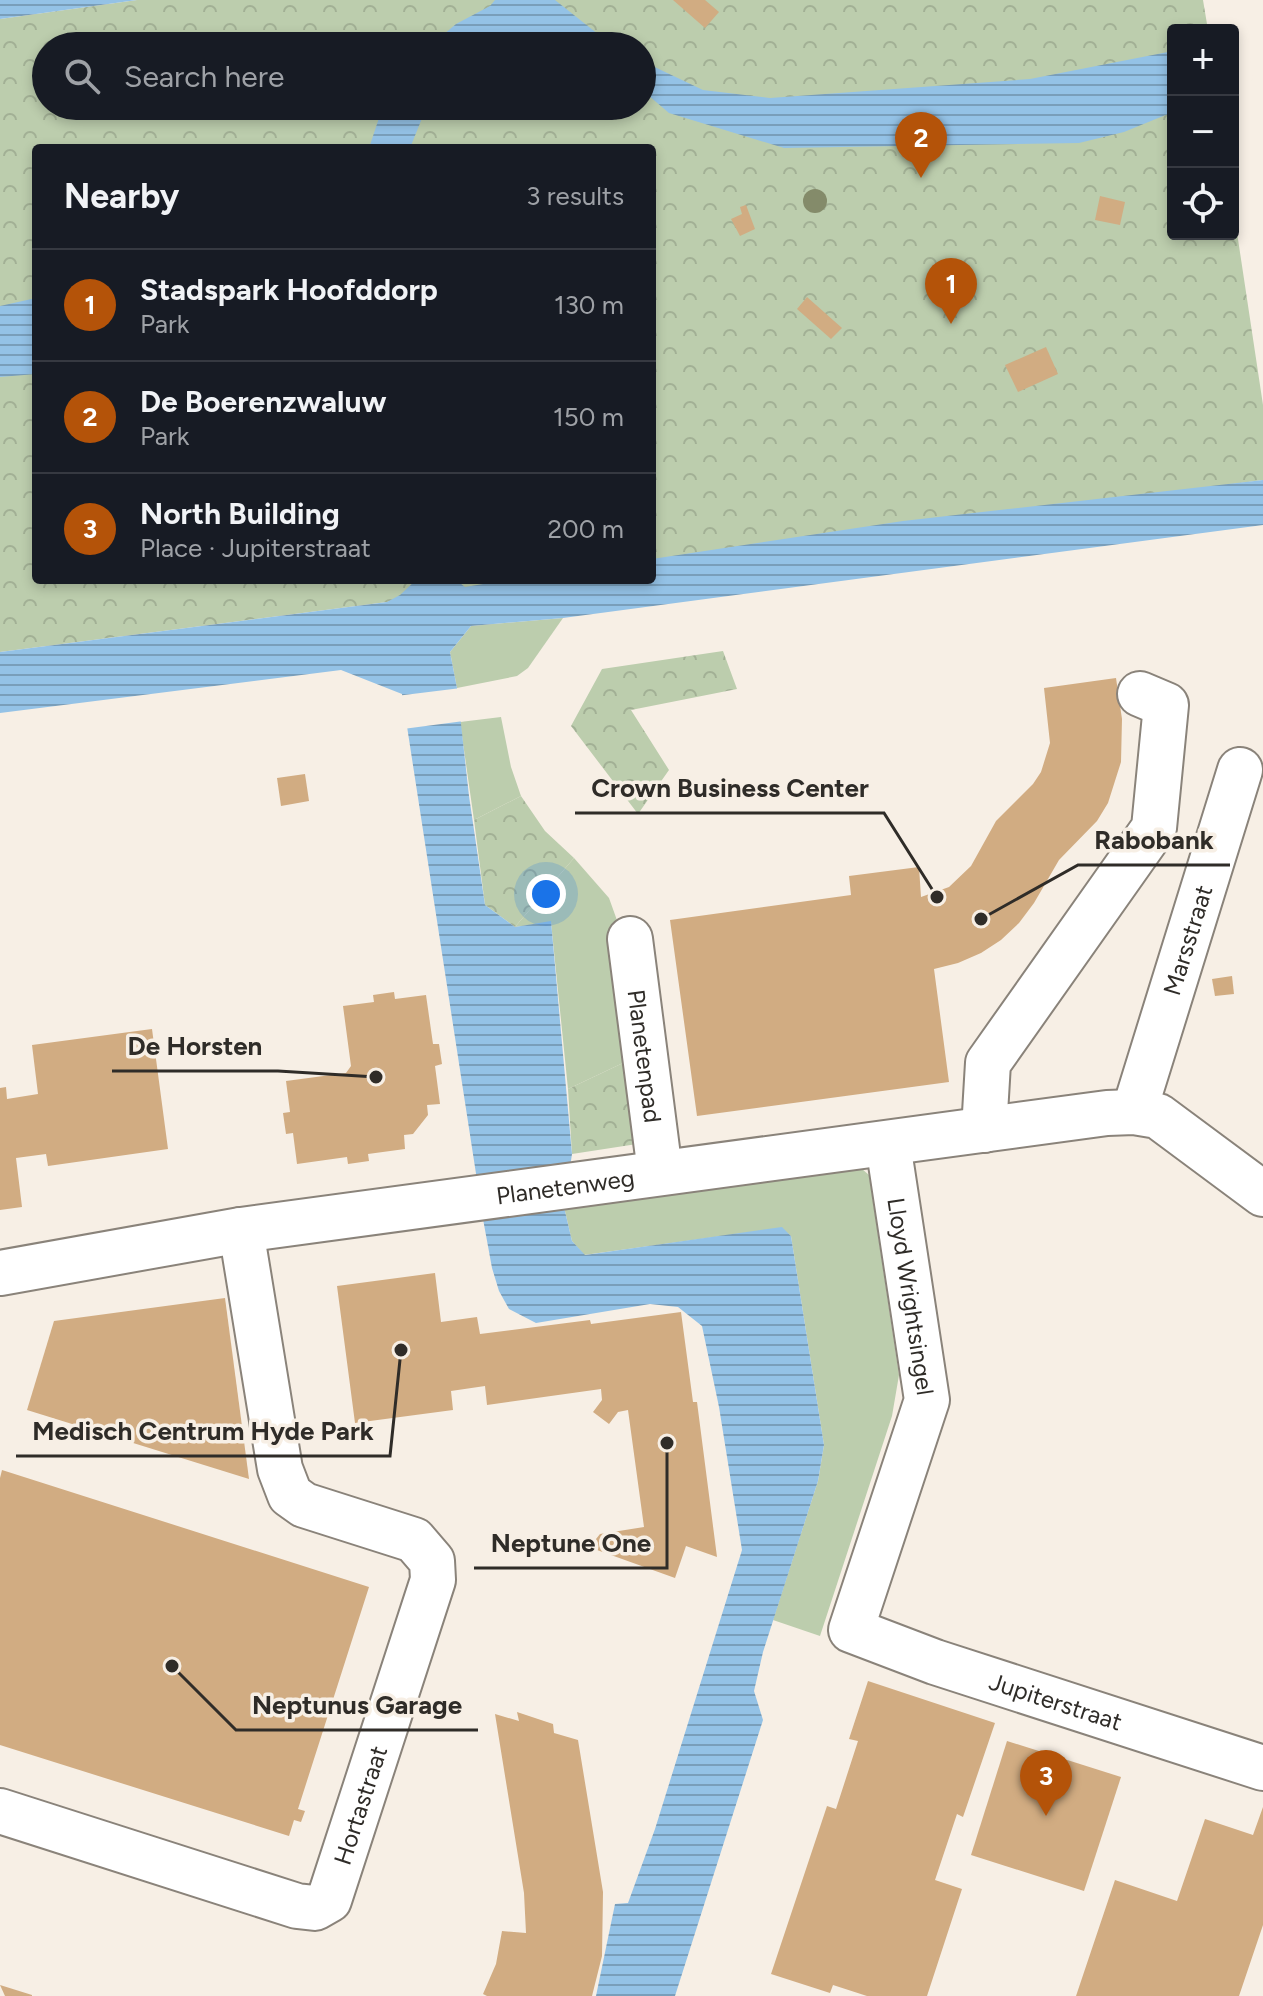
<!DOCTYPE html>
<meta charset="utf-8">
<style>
:root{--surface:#171b24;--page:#242831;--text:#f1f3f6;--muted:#9ea1a6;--line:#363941;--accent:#b45309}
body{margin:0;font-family:Figtree,sans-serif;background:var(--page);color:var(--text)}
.controls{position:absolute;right:24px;top:24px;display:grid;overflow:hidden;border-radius:8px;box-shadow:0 4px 12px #0003}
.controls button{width:72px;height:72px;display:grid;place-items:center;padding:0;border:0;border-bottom:2px solid var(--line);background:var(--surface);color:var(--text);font:40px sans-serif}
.you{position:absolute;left:546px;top:894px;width:28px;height:28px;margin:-20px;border:6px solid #fff;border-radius:50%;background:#1a73e8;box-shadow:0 0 0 12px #1a73e833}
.badge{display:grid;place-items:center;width:52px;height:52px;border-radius:50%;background:var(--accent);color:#fff;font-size:26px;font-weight:700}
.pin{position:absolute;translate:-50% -66px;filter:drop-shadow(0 2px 4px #0008)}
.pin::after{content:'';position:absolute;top:42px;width:28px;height:24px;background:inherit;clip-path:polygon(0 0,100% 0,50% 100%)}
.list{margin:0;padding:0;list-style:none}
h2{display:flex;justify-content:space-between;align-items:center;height:104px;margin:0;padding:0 32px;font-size:34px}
h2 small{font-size:26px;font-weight:400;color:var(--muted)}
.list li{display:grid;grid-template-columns:52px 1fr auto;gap:24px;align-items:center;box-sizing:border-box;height:112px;padding:0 32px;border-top:2px solid var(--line)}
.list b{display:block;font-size:30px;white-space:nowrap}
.list p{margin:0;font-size:26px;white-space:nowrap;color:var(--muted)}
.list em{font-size:26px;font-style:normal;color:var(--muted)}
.icon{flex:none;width:44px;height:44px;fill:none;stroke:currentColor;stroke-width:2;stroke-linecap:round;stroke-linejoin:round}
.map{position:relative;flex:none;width:1263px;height:1996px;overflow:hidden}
.search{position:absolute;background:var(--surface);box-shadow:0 4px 12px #0003;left:32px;top:32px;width:624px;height:88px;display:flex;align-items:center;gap:20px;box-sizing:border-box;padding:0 28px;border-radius:44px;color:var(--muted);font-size:30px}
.panel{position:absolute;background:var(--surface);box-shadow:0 4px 12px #0003;left:32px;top:144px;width:624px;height:440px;border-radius:8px}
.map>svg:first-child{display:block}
.grass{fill:#bccdad}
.forest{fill:url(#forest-crowns);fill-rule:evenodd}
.water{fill:url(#water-rules)}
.pier{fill:#f7efe5}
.building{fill:#d1ac82}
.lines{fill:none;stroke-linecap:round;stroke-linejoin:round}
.minor-casing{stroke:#8a837a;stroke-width:48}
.minor{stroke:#fff;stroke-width:44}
.tree{fill:#848b6a}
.labels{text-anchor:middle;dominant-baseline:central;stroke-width:7;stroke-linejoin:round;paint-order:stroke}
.street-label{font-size:24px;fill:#2f2c28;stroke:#f7efe5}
.leader{fill:none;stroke:#2f2c28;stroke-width:3}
.callout-dot{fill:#2f2c28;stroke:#f7efe5;stroke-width:3}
.callout-label{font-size:26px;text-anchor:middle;font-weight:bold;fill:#2f2c28;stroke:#f7efe5;stroke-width:7;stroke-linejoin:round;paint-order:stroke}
</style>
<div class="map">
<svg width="1263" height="1996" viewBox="0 0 1263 1996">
<defs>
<pattern id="forest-crowns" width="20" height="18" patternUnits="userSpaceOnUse" patternTransform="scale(2)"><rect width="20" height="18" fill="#bccdad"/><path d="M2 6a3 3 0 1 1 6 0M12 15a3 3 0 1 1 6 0" fill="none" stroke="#a2b095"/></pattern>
<pattern id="water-rules" width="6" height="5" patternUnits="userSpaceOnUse" patternTransform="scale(2)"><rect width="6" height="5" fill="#94c2e6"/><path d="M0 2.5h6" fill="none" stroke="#799eba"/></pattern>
</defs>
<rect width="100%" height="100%" fill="#f7efe5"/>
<g class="grass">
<polygon points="563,618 528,668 517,676 457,688 450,652 471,626"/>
<polygon points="501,717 511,767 521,796 474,820 460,722"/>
<polygon points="574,858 609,898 623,937 623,1063 568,1089 551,922 515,927"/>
<polygon points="855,1163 869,1175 899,1375 892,1416 820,1636 773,1620 818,1481 824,1445 791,1236 781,1228 584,1255 572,1241 564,1207"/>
</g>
<g class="forest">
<path d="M 137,0 L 1203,0 L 1208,30 L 1173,30 L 1173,234 L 1233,234 L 1233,206 L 1263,405 L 1263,480 L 652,562 L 652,148 L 36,148 L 36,580 L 514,580 L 387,602 L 0,652 L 0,19 ZM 46,46 L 642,46 L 642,106 L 46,106 Z"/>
<polygon points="723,651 737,689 631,710 669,770 638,814 571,726 602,669"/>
<polygon points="521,796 545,831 574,858 515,927 485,905 474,820"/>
<polygon points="623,1063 637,1144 572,1154 568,1089"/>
</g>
<g class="water">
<polygon points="0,0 137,0 0,19"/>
<polygon points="495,0 555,0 613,46 562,46 531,32 494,46 430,46 456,24 490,6"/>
<polygon points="1173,51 1173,112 1124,132 1079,143 784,148 669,113 642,90 642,61 703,90 770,98 1030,79"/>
<polygon points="383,106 427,106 410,148 369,148"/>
<polygon points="36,298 36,374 0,377 0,306"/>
<polygon points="1263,480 1263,525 563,618 471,626 450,652 457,688 469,796 485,905 515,927 551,921 572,1154 564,1207 572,1241 585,1255 782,1227 791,1236 824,1445 818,1481 763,1652 754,1691 763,1720 675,1996 596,1996 615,1904 628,1903 655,1829 742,1550 719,1407 702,1326 678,1307 650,1304 536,1323 509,1309 499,1291 492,1268 483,1219 402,694 341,670 0,713 0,652 387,602 400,595 416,580 456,580 465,587 507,580 652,580 652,559 903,521"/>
</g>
<g class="pier">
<polygon points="1247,29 1253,80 1233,83 1233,32"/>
<polygon points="461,688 464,721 403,729 398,697 396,696"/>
</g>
<g class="building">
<polygon points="673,0 705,0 719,12 705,28"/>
<polygon points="1100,196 1125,202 1120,225 1095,220"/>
<polygon points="746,205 755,229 740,236 731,219 742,214 740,207"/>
<polygon points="807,297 842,328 831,339 797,309"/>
<polygon points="1046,347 1058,374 1018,392 1005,365"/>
<polygon points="1116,678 1122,719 1121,762 1108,803 1097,821 1059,860 1034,903 1019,923 1001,940 981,953 958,963 934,969 949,1082 697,1116 670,920 851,895 849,876 919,867 921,897 949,887 971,866 996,821 1033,784 1041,772 1050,743 1044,688"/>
<polygon points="305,774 309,801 281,806 277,778"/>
<polygon points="1232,976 1234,994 1215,996 1212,979"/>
<polygon points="394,992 395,999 426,995 433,1044 439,1044 442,1064 435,1066 440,1104 427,1105 428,1115 413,1134 404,1135 405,1149 368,1154 369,1161 348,1164 347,1157 297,1164 293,1133 286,1134 283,1113 290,1112 286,1081 346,1073 351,1066 343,1006 374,1002 373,995"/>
<polygon points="152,1029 168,1149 48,1166 46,1154 16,1158 22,1207 0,1210 0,1088 6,1087 7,1099 38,1094 32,1045"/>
<polygon points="435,1273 441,1322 477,1317 480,1334 590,1320 591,1324 681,1312 693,1402 697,1402 717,1557 686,1546 675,1578 597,1550 596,1539 600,1534 644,1527 628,1410 618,1412 609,1424 593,1412 602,1400 601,1389 487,1405 485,1386 451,1391 453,1410 355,1423 337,1286"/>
<polygon points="225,1298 249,1479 27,1410 54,1321"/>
<polygon points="2,1470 369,1587 298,1809 305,1811 301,1822 294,1820 289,1836 0,1745 0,1478"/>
<polygon points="868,1681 995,1723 963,1817 957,1814 935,1880 962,1889 927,1996 867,1996 833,1985 830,1993 771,1974 827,1806 836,1809 858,1741 849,1739"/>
<polygon points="517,1712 553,1724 554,1733 578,1740 603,1892 602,1956 592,1996 487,1996 483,1994 496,1964 502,1931 526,1933 524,1893 495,1714 519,1721"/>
<polygon points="1007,1741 1121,1777 1084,1891 971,1855"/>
<polygon points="1263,1807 1263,1925 1239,1996 1076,1996 1115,1880 1177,1901 1205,1819 1253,1835"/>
<polygon points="0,1985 32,1995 32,1996 5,1996"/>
</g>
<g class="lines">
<defs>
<g id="minor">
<path id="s1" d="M 630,939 L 660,1172"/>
<path id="s2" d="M 1134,1112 L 1240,770"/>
<polyline points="984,1130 988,1063 1154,828 1166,705 1140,694"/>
<path id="s3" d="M 888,1144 L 927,1400 L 851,1630 L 935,1662 L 1263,1768"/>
<path id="s4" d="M 0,1273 L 241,1230 L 1107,1113 L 1134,1112 L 1158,1116 L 1263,1194"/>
<path id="s5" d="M 0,1811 L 297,1906 L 315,1908 L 329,1900 L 433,1580 L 432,1561 L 414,1540 L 304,1505 L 290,1495 L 280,1469 L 241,1230"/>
</g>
</defs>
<use href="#minor" class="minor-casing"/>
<use href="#minor" class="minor"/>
</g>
<circle class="tree" cx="815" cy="201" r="12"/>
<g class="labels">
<g class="street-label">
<text stroke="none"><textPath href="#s2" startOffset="180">Marsstraat</textPath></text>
<text stroke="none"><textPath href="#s1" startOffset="118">Planetenpad</textPath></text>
<text stroke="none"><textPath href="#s4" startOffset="572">Planetenweg</textPath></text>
<text stroke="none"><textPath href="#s3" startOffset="154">Lloyd Wrightsingel</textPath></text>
<text stroke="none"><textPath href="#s3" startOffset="718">Jupiterstraat</textPath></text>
<text stroke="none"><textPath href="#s5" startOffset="446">Hortastraat</textPath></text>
</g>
</g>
<path class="leader" d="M937 897L884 813H575M981 919L1078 865H1230M376 1077L278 1071H112M401 1350L390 1456H16M667 1443L667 1568H474M172 1666L236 1730H478"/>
<g class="callout-dot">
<circle cx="937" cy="897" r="8"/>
<circle cx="981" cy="919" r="8"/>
<circle cx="376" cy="1077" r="8"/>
<circle cx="401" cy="1350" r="8"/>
<circle cx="667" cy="1443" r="8"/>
<circle cx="172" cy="1666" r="8"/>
</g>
<g class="callout-label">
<text x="730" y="797">Crown Business Center</text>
<text x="1154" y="849">Rabobank</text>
<text x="195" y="1055">De Horsten</text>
<text x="203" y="1440">Medisch Centrum Hyde Park</text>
<text x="571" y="1552">Neptune One</text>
<text x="357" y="1714">Neptunus Garage</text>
</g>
</svg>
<div class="controls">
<button>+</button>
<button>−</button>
<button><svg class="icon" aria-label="locate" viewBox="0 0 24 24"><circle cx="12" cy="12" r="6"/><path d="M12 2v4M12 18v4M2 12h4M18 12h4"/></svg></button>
</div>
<div class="you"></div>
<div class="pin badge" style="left:951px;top:324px">1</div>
<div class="pin badge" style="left:921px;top:178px">2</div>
<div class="pin badge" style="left:1046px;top:1816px">3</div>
<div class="search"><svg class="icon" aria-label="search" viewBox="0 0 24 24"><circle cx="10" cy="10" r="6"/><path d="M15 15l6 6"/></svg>Search here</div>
<section class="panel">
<h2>Nearby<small>3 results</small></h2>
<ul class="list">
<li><span class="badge">1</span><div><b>Stadspark Hoofddorp</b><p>Park</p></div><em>130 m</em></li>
<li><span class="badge">2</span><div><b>De Boerenzwaluw</b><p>Park</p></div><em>150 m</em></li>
<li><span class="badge">3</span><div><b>North Building</b><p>Place · Jupiterstraat</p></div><em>200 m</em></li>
</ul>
</section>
</div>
